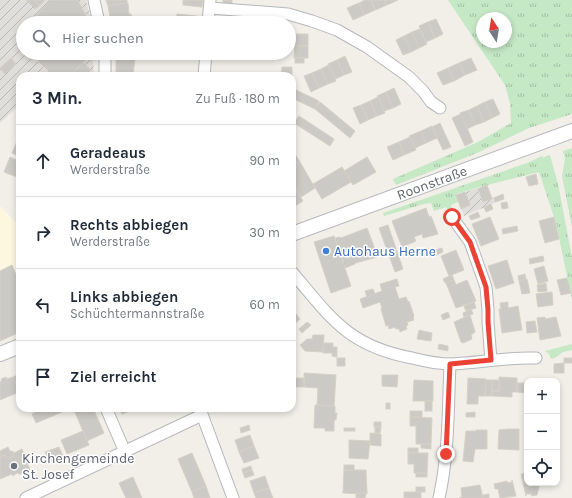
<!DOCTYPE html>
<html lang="de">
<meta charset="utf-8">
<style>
:root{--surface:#fff;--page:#f6f6f7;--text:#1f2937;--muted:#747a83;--line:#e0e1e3}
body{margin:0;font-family:Karla,sans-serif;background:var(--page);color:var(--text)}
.controls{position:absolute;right:12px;bottom:12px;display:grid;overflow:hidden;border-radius:8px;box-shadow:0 2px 6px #0003}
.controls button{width:36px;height:36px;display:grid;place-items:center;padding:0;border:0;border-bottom:1px solid var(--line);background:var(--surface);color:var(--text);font:20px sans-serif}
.compass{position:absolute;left:476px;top:12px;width:36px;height:36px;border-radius:50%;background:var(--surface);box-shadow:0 2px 6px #0003;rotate:348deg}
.stop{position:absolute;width:12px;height:12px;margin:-9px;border:3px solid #ea4335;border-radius:50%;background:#fff}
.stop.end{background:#ea4335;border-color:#fff;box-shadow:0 1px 4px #0008}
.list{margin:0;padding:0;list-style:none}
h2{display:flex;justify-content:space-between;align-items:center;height:52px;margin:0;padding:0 16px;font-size:17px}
h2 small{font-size:13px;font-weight:400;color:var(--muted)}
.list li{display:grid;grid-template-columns:26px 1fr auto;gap:12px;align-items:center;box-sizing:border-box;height:72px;padding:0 16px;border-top:1px solid var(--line)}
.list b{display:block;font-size:15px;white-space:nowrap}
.list p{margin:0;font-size:13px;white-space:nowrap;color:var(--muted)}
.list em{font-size:13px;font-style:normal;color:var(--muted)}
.icon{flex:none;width:22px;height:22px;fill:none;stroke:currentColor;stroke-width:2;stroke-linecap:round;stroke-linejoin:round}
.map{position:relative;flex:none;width:572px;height:498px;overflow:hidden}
.search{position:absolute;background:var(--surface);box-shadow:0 2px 6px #0003;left:16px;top:16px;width:280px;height:44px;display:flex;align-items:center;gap:10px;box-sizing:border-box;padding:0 14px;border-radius:22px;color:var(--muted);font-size:15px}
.panel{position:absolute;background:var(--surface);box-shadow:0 2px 6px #0003;left:16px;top:72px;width:280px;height:340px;border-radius:12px}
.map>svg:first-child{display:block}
.commercial{fill:#fef7e0}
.industrial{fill:url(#industrial-furrows)}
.grass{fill:url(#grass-tufts);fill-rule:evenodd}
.building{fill:#cccac5;stroke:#d6d1c6}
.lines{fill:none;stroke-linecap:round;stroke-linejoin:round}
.minor-casing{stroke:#b5b8bc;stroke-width:13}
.tertiary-casing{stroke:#b5b8bc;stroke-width:16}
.minor{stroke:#fff;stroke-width:11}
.tertiary{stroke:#fff;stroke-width:14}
.route{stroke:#ea4335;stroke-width:5}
.shop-dot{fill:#3f7fe0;stroke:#fff;stroke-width:1.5}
.worship-dot{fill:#6b7280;stroke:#fff;stroke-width:1.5}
.labels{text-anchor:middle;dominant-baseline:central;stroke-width:3;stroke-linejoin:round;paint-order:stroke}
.street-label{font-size:14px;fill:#5f6368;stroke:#fff}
.shop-label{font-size:14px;fill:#366cbe;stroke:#fff;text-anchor:start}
.worship-label{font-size:14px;fill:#5b616d;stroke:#fff;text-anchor:start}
</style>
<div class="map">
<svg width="572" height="498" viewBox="0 0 572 498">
<defs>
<pattern id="industrial-furrows" width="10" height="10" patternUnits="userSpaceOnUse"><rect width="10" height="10" fill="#e0deda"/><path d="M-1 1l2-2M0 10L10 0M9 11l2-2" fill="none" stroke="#b9b8b5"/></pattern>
<pattern id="grass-tufts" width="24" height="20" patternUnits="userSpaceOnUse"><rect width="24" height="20" fill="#c5e8c5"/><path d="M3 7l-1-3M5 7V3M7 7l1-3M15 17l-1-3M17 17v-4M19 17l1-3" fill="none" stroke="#a3c0a4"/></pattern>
</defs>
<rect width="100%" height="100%" fill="#f1efe8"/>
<polygon class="commercial" points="0,206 20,226 20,332 0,341"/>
<g class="industrial">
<polygon points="0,0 86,0 92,23 23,23 23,53 97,53 98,60 93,61 94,76 20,76 20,111 16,108 0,123"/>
<polygon points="487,185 492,198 503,194 504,199 464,216 456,195"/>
</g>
<g class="grass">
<path d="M 448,0 L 572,0 L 572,114 L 529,128 L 477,153 L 396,185 L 393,179 L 478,142 L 511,123 L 510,103 L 505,85 ZM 482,18 L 506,18 L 506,42 L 482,42 Z"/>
<polygon points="572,148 572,227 562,176 565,159 563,151"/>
<polygon points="550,155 558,184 572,257 572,300 556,223 539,172 483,186 456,194 458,202 451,205 453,212 449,213 446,207 434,211 431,203 424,204 384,216 383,213 527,163 542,156 543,158"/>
<polygon points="572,344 572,350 563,352 555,358 551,359 549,354 545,351"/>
</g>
<g class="building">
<polygon points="26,0 34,0 40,5 35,9"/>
<polygon points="34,0 45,0 40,5"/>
<polygon points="51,0 78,0 85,14 87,23 29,23"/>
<polygon points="106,0 127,0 127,3 108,6"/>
<polygon points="183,0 203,0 202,7 183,5"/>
<polygon points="223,0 232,0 232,5 223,4"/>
<polygon points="365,0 371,0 375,10 364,15 359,3"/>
<polygon points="371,0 384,0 387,5 375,10"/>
<polygon points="384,0 398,0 387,5"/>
<polygon points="128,3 129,14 131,14 133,21 111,23 108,6"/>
<polygon points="359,3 364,15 353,20 347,8"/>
<polygon points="177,14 197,16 197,23 176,23"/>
<polygon points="436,19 443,34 435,38 428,22"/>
<polygon points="428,22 435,38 426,42 419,26"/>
<polygon points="420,29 427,44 419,48 412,32"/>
<polygon points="412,32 419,48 411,52 404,36"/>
<rect x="295" y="34" width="13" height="12"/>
<polygon points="404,36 411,52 403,55 396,40"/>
<polygon points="295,46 308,46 308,58 294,58"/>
<polygon points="46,53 92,53 70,76 54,76 38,61"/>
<polygon points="116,56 135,57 133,76 116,76"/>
<polygon points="345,56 352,72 344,75 337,60"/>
<polygon points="11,58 16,64 5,74 0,68"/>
<rect x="295" y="58" width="9" height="5"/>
<polygon points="471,58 477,70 465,75 459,63"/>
<polygon points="337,60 344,75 335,79 328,64"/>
<polygon points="83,63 90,69 84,76 70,76"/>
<polygon points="459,63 465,75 454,81 448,68"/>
<polygon points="329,65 336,81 328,84 321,69"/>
<polygon points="282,67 292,67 292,76 281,76"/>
<polygon points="448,68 454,81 443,85 437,73"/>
<polygon points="321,69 328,84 319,88 312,73"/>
<polygon points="312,73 319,88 311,92 304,76"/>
<polygon points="292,88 319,101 315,109 292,98"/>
<polygon points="394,88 401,104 393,108 386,92"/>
<polygon points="386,92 393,108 384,111 377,96"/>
<polygon points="378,97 385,113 377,116 370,101"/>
<polygon points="493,99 500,114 492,118 485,102"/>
<polygon points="370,101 377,116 368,120 361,105"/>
<polygon points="320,102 355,131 350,138 315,109"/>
<polygon points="485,102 492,118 484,122 477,106"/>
<polygon points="361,105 368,120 360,124 353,108"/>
<polygon points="477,106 484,122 475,125 469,110"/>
<polygon points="469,110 475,125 467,129 460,113"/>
<polygon points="461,114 473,142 465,146 452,118"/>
<polygon points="299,116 334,139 330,146 294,123"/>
<polygon points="440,123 451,147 443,150 432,127"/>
<polygon points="432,126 437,138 426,143 421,131"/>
<polygon points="421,131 426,143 415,148 409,136"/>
<polygon points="410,137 416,150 404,155 399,142"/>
<polygon points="18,139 20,140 20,175 18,174 17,177 4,172 10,157 16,160 18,156 12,153"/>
<polygon points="399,142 404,155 393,160 387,147"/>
<polygon points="292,149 300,162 292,166"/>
<polygon points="367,157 376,172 353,185 344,171"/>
<polygon points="300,162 315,188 301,197 292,182 292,166"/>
<polygon points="342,167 351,182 322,199 313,184"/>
<polygon points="536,174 538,184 529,186 526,177"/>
<polygon points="487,185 492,199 483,202 478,189"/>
<polygon points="294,186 303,201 292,208 292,187"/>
<polygon points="465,192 470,205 461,209 456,195"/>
<polygon points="503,194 504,199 495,202 494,198"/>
<polygon points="507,202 508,208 502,209 501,203"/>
<polygon points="491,204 493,209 486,212 484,207"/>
<polygon points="426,208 429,217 431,216 438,234 423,238 422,234 414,237 416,241 402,247 392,221"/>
<polygon points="478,212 480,217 471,220 469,216"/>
<polygon points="490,217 499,239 481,246 472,224"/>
<polygon points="554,217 559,239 545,243 539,221"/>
<polygon points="388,225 403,269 395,272 379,228"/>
<polygon points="517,226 518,231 503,234 502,229"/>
<polygon points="367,228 378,257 355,263 355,264 345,268 335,238 340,237 341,238"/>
<polygon points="334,236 351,286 331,293 314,242"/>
<polygon points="442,248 443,252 434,256 432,251"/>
<polygon points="456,250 464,270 449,276 441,256"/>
<polygon points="543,256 544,261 530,264 529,259"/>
<polygon points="507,260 514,283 496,289 488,266"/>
<polygon points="12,265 20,284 20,332 0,341 0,271"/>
<polygon points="544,266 548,281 538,284 534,269"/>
<polygon points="525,274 526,280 519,281 518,276"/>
<polygon points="452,275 454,280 445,283 443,279"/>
<polygon points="567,278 571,293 561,295 557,280"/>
<polygon points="397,279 399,286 395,287 399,299 406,297 408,302 409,301 414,316 413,317 414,320 407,322 408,325 406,326 407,329 400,332 399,329 396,329 395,327 389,329 388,325 386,326 381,309 382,308 380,302 363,308 360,299 382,291 380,284"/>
<polygon points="527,279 530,293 522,294 519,281"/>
<polygon points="454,280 456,285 448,288 446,283"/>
<polygon points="467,280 476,301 456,308 448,288"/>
<polygon points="546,283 547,291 538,292 537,285"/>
<polygon points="373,289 375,294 367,297 365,291"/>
<polygon points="552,292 553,305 538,307 536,294"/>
<polygon points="474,302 476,308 466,311 464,306"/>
<polygon points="508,302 508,308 518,306 522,330 502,333 499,309 501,309 500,303"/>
<polygon points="471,309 473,314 464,317 463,313"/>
<polygon points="293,310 300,319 292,326 292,311"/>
<polygon points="448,312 450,317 443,320 441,315"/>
<polygon points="470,315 475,332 471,335 472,339 463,343 461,342 454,322"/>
<polygon points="545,317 545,319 556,317 561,336 540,340 537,318"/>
<polygon points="535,321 537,332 527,333 526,322"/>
<polygon points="307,322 311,325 302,333 299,329"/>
<polygon points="419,330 432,333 431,341 417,339"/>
<polygon points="313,335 324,335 323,352 305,351 300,345 307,339 312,339"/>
<polygon points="324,343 333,343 333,347 337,347 337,357 332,356 332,353 323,353"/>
<polygon points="439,344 448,346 448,351 438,349"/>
<rect x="337" y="358" width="8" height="8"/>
<rect x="564" y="358" width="8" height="5"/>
<polygon points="564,363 564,373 554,373 554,364"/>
<polygon points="304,373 336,375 334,406 317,405 318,388 304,387"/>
<polygon points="20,374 20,391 19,392 13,377"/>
<polygon points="382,375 398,375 397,387 382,386"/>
<polygon points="6,377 7,379 13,377 19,392 0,400 0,382 2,381 1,379"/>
<polygon points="499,377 517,378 517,392 512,392 512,397 492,396 492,391 499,391"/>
<rect x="292" y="378" width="12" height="9"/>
<polygon points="468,378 486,379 485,396 478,396 478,404 467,404"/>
<polygon points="414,380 433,381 433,401 413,401"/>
<polygon points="486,380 492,380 492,396 485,396"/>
<rect x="492" y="380" width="7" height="11"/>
<polygon points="517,383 525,383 525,393 517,392"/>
<rect x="525" y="389" width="2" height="9"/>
<rect x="425" y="401" width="7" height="10"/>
<rect x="386" y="403" width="4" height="6"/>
<polygon points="315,405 335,406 335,413 337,413 336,420 334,420 334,431 325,431 325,428 314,428"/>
<polygon points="46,408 61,408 62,412 36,423 32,414"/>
<polygon points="72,408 84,408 74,412"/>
<polygon points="84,408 93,408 104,433 87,441 75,412"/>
<polygon points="119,408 137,408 122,414"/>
<rect x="410" y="411" width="12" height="6"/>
<polygon points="475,412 475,417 466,417 466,413"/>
<polygon points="410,417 432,418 431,444 416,444 416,426 410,426"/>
<rect x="374" y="422" width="7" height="5"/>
<polygon points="249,425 250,430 241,433 240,428"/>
<polygon points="375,427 381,427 380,433 375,433"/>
<rect x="344" y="428" width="11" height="3"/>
<polygon points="508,429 519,429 519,450 498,449 499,430"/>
<polygon points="476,430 487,430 487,449 475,449 473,462 463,461 466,431 476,431"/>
<polygon points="83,431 89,445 67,454 61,440"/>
<polygon points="370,433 381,434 381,446 370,445"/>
<polygon points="250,435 254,446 239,452 235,440"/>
<polygon points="349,440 370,441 368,459 349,458"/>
<polygon points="421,444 431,444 431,449 421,448"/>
<polygon points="254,446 259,458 244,463 239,452"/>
<polygon points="8,447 10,451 14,452 12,457 7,458 5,455 0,457 0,451"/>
<polygon points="59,447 63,456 49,462 45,452"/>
<rect x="408" y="448" width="10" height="5"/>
<polygon points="22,449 30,470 20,474 17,473 13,476 12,474 0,479 0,457 5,455 7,458 12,457 14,453"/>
<polygon points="192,453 206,486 192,492 178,459"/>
<polygon points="408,453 428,453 427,473 414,473 414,464 408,464"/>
<rect x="344" y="465" width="10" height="5"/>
<polygon points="251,466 252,470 243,473 242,469"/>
<polygon points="252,470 254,475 245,478 243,473"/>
<polygon points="344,470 366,470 367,494 343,493"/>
<rect x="416" y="473" width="11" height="4"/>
<polygon points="527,473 527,483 540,483 537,495 532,496 531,494 526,494 526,496 521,474"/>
<polygon points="265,476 269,488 254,493 250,481"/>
<polygon points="133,477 142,498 126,498 119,483"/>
<polygon points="512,480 516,496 500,498 498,489 495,489 494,484 507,481 507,483 512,482"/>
<polygon points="480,485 483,498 459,498 462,497 461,488"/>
<polygon points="206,486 210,498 194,498 192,492"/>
<rect x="416" y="487" width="9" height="5"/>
<polygon points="269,488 273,498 256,498 254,493"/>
<rect x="404" y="492" width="17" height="6"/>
<polygon points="356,493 366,493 365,498 356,498"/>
<polygon points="489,494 489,498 483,498 483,495"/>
</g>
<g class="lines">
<defs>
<g id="minor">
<polyline points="94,0 99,23"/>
<polyline points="210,8 288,14 312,21 337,30 367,47 409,77 423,91 431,102 440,108"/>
<polyline points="208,23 210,0"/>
<polyline points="105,53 105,76"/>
<polyline points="204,76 206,53"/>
<polyline points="452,217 470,242 486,287 488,310 488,322 491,360"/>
<path d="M 292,272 C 331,318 348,346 412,358 C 424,361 438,364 451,364 C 479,363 507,357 536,358"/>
<polyline points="106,408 125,452"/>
<polyline points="200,409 233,498"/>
<polyline points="26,498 202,415"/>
<path d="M 439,498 C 449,454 448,408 450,364"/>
</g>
<g id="tertiary">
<path id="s1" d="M 292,234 L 572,131"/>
<polyline points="0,354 20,346"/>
</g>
</defs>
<use href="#minor" class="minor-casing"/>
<use href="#tertiary" class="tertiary-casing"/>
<use href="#minor" class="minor"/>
<use href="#tertiary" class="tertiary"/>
</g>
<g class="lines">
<polyline class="route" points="446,454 450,364 491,360 488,322 488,310 486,287 470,242 452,217"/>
</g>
<circle class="shop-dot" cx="326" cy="251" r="4"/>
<circle class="worship-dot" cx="14" cy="466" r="4"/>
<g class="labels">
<g class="street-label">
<text stroke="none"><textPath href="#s1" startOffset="149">Roonstraße</textPath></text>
</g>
<g class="shop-label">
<text x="334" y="251">Autohaus Herne</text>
</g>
<g class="worship-label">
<text x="22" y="458">Kirchengemeinde<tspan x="22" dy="16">St. Josef</tspan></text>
</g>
</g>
</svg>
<div class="controls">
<button>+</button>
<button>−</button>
<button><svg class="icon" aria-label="locate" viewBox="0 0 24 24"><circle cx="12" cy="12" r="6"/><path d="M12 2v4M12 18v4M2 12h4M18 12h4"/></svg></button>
</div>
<svg class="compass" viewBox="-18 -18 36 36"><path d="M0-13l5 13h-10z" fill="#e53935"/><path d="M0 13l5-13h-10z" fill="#747a83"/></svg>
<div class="stop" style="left:452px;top:217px"></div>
<div class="stop end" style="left:446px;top:454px"></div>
<div class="search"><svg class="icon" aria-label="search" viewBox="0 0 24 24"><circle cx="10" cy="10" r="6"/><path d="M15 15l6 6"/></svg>Hier suchen</div>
<section class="panel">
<h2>3 Min.<small>Zu Fuß · 180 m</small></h2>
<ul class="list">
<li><svg class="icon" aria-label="ahead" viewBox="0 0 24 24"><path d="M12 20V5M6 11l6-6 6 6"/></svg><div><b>Geradeaus</b><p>Werderstraße</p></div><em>90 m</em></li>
<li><svg class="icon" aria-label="right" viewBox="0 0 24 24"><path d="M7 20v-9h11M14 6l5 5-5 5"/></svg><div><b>Rechts abbiegen</b><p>Werderstraße</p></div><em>30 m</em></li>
<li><svg class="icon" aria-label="left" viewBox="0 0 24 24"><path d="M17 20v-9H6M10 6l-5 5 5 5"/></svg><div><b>Links abbiegen</b><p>Schüchtermannstraße</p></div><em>60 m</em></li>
<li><svg class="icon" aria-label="arrive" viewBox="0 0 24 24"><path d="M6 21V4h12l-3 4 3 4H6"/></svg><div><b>Ziel erreicht</b></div></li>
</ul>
</section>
</div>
